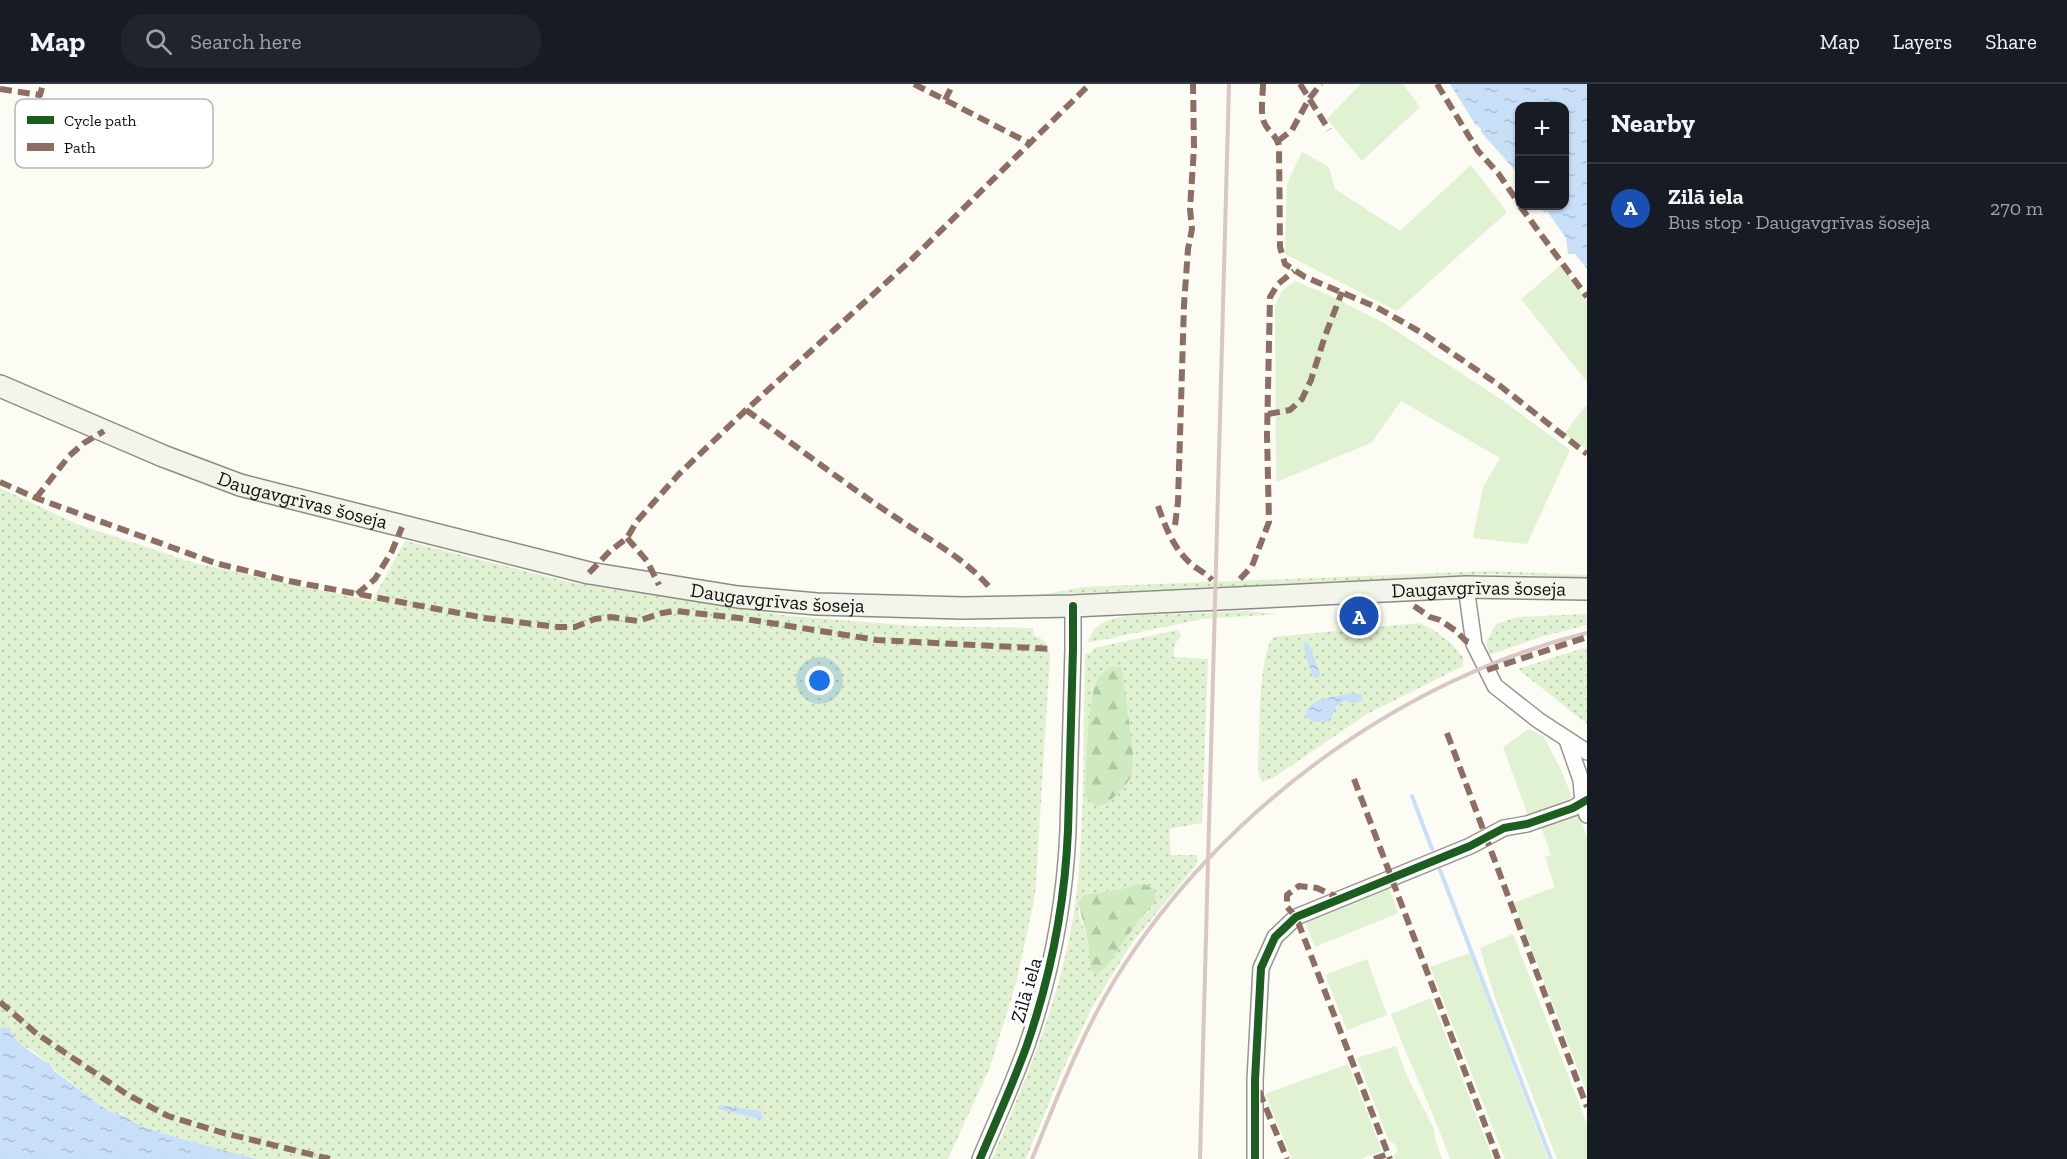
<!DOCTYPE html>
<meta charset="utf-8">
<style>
:root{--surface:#171b24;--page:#20242c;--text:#f1f3f6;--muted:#9ea1a6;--line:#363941;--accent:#b0b1b2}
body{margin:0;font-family:"Zilla Slab",serif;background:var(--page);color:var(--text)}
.controls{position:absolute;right:18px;top:18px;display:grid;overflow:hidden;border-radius:12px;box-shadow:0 2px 4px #0004}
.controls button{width:54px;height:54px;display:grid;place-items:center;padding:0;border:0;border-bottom:2px solid var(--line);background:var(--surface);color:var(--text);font:30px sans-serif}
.you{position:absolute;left:820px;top:597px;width:21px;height:21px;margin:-15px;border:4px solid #fff;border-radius:50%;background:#1a73e8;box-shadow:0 0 0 9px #1a73e833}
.badge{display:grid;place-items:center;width:39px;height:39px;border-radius:50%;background:var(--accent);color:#fff;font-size:20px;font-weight:700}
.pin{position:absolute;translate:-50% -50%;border:3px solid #fff;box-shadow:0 2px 6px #0006}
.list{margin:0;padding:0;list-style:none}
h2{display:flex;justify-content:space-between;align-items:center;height:78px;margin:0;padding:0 24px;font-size:26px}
h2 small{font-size:20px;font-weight:400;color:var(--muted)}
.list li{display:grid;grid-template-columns:39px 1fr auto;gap:18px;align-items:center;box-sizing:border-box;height:90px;padding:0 24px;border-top:2px solid var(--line)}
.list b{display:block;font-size:22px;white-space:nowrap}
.list p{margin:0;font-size:20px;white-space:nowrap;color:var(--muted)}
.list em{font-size:20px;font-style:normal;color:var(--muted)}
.icon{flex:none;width:33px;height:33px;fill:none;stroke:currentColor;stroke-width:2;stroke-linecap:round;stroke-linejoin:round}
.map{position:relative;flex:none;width:1587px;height:1075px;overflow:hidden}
header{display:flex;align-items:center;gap:36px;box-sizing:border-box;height:84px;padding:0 30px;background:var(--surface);border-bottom:2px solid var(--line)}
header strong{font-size:28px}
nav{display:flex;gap:33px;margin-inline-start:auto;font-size:21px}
.search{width:420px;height:54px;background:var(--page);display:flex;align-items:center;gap:15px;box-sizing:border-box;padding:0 21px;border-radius:24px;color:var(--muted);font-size:22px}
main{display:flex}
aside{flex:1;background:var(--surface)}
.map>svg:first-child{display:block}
.grass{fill:url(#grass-dots);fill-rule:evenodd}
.forest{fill:url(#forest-firs)}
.garden{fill:#e0f2d2}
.water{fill:url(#water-ripples)}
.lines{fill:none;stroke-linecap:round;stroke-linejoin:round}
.stream{stroke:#c8dff8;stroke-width:4}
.minor-casing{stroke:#959592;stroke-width:18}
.secondary-casing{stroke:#8c8b88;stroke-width:24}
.minor{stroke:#fffefd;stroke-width:15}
.secondary{stroke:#f4f5ea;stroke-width:21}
.rail{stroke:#d8c7c4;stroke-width:4}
.quiet{stroke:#8d6e63;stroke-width:6;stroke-dasharray:12 6;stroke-linecap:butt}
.cycleway-casing{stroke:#fff;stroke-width:11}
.cycleway{stroke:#1b5e20;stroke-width:8}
.labels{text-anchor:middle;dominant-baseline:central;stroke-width:6;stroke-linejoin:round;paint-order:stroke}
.street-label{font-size:20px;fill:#0e0e0e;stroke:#fff}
.key{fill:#fff;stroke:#b7b7b7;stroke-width:1.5}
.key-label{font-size:16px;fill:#0e0e0e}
</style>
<header>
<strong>Map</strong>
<div class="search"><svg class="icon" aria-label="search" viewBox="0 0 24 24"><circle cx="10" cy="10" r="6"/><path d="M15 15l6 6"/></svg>Search here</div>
<nav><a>Map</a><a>Layers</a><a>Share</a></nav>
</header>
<main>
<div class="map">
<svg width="1587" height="1075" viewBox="0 0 1587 1075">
<defs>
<pattern id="grass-dots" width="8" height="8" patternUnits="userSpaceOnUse" patternTransform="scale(1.5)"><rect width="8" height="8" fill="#e0f2d2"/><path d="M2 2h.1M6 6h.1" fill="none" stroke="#bfceb3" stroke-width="1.8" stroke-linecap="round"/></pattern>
<pattern id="forest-firs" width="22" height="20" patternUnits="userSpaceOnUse" patternTransform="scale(1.5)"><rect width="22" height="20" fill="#cfeac0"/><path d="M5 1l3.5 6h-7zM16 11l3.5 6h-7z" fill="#b1c8a4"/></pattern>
<pattern id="water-ripples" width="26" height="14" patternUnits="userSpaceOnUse" patternTransform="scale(1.5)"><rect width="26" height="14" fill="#c8dff8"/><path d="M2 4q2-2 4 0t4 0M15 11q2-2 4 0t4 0" fill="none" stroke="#abbed3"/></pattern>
</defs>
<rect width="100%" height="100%" fill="#fcfbf4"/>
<g class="grass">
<path d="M 0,404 L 79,441 L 198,480 L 372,517 L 405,457 L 573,499 L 790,532 L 916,542 L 1033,544 L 1033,551 C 1044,555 1048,560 1050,572 L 1035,812 L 1016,899 L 990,983 L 948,1075 L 258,1075 L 200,1061 L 133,1039 L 122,1029 L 111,1029 L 53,985 L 51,980 L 46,979 L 35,968 L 19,960 L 0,944 Z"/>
<polygon points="1491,487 1587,491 1587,494 1492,490 1041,511 1084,503"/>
<path d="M 1248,527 L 1278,530 L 1203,535 L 1087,559 C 1096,537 1106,536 1128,532 Z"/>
<polygon points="1586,530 1587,541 1544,552 1489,571 1486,558 1496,540 1517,533"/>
<path d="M 1420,539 C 1438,548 1451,557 1463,573 L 1463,582 L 1367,630 L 1273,694 L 1262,698 L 1258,688 C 1260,655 1257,577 1273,553 Z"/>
<path d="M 1178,546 L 1181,551 L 1175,560 L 1173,573 L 1208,575 L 1202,739 L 1169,745 L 1171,771 L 1198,771 L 1196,781 L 1132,859 L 1091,925 L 1061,990 L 1026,1075 L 992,1075 C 1030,986 1069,894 1078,797 C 1085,722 1083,645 1085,570 L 1091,569 L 1094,564 ZM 1120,583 L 1126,614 L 1128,640 L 1085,713 L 1095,603 L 1103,587 ZM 1142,799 L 1148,828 L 1091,886 L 1088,858 L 1078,827 L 1084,811 L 1121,805 Z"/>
<polygon points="1587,563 1587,640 1518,585"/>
</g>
<g class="forest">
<path d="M 1111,583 L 1121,583 L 1126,614 L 1133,670 L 1132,692 L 1121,707 L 1106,720 L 1095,722 L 1085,713 C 1086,680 1087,637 1094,604 C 1097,595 1102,587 1111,583 Z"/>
<polygon points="1142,799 1154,805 1156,816 1131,847 1106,883 1096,890 1091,887 1088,858 1078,818 1084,811 1121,805"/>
</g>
<g class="garden">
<polygon points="1361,0 1403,0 1420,23 1362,77 1327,35"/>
<polygon points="1302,68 1329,83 1335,105 1400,147 1471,81 1507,128 1397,227 1285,170 1287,100"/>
<polygon points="1561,181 1587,217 1587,298 1521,215"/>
<polygon points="1295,197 1331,212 1384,239 1499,314 1570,366 1527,460 1473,454 1483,403 1500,374 1401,317 1371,359 1276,398 1275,222 1282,207"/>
<polygon points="1587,320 1587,365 1564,350"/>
<polygon points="1529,645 1544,653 1561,686 1572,713 1529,734 1503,663"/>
<polygon points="1578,728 1587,753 1587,1009 1514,819 1555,803 1545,773 1551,771 1541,743"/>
<polygon points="1388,801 1398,829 1315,863 1306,841 1307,833"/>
<polygon points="1513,850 1587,1040 1587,1075 1557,1075 1495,914 1480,864"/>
<polygon points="1470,869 1480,896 1548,1075 1505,1075 1430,883"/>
<polygon points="1367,875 1387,931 1347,946 1325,891"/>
<path d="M 1431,914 L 1493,1075 L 1450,1075 C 1433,1026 1409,979 1391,930 Z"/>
<polygon points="1396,962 1406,990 1434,1045 1435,1055 1442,1075 1394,1075 1393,1072 1398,1067 1395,1060 1389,1057 1357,974"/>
<polygon points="1348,980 1382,1067 1360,1075 1292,1075 1265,1010"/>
</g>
<g class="water">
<polygon points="1450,0 1587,0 1587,185 1575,170 1568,170 1566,154 1547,127 1545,129 1540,124 1540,122 1564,122 1564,22 1520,22 1519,91 1481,48 1481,45 1475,40"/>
<path d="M 1308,558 L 1320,589 L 1318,594 L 1315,594 C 1309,588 1305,568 1303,559 Z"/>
<path d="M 1349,609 L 1361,610 L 1363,616 L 1356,619 L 1349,619 L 1345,616 L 1337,622 L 1329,638 L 1315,638 L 1305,633 C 1310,611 1332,615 1349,609 Z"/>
<path d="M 4,943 L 10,945 C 15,961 33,967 46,979 L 50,979 L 53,986 L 111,1029 C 123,1027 131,1039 144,1043 C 181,1055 219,1066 258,1075 L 0,1075 L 0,944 Z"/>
<polygon points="718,1021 761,1027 763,1036 718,1025"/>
</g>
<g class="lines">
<g class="stream">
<polyline points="1412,712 1432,765"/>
<polyline points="1440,786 1551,1075"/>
</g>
<defs>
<g id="minor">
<polyline points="1466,503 1474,560 1495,602 1538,636 1587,668"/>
<polyline points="1567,656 1581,696 1583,719 1587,731"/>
<path d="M 980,1075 C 996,1037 1013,1000 1027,961 C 1051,891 1065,820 1068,746 L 1073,565 L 1073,522"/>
<polyline points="1255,1075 1255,996 1261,884 1275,853 1296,833 1470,762 1504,744 1527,740 1573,724 1587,716"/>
</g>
<g id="secondary">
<path id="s1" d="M 0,302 L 163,372 L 240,401 L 589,489 L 738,513 L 817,520 L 963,524 L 1073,522 L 1466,503 L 1587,505"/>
</g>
</defs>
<use href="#minor" class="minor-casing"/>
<use href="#secondary" class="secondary-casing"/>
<use href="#minor" class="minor"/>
<use href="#secondary" class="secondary"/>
<g class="rail">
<path d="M 1032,1075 C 1057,1014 1081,951 1116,894 C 1217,730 1399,595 1587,549"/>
<polyline points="1200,1075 1229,0"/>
</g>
<g class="quiet">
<polyline points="914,0 1029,59"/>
<path d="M 1263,0 C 1263,12 1260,27 1264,38 C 1268,48 1277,51 1279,62 L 1280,163 L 1285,180 L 1305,193 L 1376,223 L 1424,250 L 1499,301 L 1587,370"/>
<polyline points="1300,0 1329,46"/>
<polyline points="1437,0 1478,67 1498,89 1520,121"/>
<polyline points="0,5 40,11 43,0"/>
<polyline points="945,16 953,0"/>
<polyline points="1278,57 1292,46 1309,15 1321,0"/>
<polyline points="1520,122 1587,213"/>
<path d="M 746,326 C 795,361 842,398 892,431 C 927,455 963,472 991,505"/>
<polyline points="1268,330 1290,326 1302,315 1311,296 1325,252 1342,208"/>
<polyline points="0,398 36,414 215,479 289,497 485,534 558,543 575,543 595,535 610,533 638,537 662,529 675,527 739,534 877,556 1053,565"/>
<polyline points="36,414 69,372 84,359 104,347"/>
<path d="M 1158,422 C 1165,442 1173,463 1189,478 C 1196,485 1205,488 1212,496"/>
<polyline points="1175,441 1178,418 1184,221 1188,165 1192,145 1190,125 1194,64 1193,0"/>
<polyline points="627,454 647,477 659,501"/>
<polyline points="589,489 610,467 627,454 637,437 679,390 746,326 911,176 1090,0"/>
<polyline points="1240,495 1252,482 1269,438 1267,351 1270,213 1278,200 1294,187"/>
<polyline points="357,510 375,495 392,467 402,443"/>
<polyline points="1414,522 1430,533 1440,536 1456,547 1466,557 1474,560"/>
<polyline points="1487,586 1587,553"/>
<polyline points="1447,649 1587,1023"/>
<polyline points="1354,695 1498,1075"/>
<polyline points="1341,815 1317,804 1299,802 1287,811 1287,823 1296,833 1390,1075"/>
<polyline points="0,918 37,950 128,1011 168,1032 220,1048 330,1075"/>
<polyline points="1259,1007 1287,1075"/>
<polyline points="1374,1075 1388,1070"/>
</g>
<defs>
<g id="cycleway">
<path d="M 980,1075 C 996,1037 1013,1000 1027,961 C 1051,891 1065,820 1068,746 L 1073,565 L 1073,522"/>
<polyline points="1255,1075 1255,996 1261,884 1275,853 1296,833 1470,762 1504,744 1527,740 1573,724 1587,716"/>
</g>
</defs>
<use href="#cycleway" class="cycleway-casing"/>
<use href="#cycleway" class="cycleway"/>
</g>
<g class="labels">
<g class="street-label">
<text stroke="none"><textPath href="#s1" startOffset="324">Daugavgrīvas šoseja</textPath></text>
<text stroke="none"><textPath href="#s1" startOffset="1512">Daugavgrīvas šoseja</textPath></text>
<text stroke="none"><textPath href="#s1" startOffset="810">Daugavgrīvas šoseja</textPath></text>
<text transform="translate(1026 906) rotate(-74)">Zilā iela</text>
</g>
</g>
<rect x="15" y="15" width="198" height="69" rx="9" class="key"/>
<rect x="27" y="32" width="27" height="8" fill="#1b5e20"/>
<rect x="27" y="59" width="27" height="8" fill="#8d6e63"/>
<g class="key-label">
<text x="64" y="42">Cycle path</text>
<text x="64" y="69">Path</text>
</g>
</svg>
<div class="controls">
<button>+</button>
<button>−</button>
</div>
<div class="you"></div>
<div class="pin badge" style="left:1359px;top:532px;background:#1a4fb4">A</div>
</div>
<aside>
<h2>Nearby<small></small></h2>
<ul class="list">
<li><span class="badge" style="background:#1a4fb4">A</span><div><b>Zilā iela</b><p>Bus stop · Daugavgrīvas šoseja</p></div><em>270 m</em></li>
</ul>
</aside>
</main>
